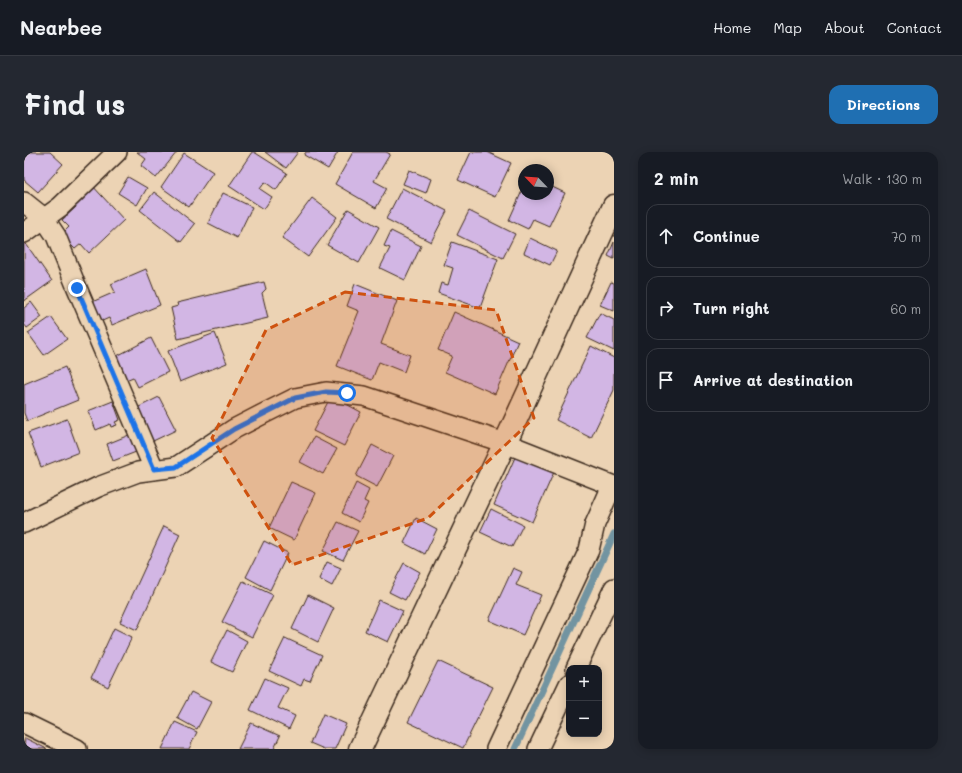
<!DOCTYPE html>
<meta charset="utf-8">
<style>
:root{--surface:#171b24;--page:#242831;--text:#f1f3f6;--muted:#9ea1a6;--line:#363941;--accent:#1f6fb2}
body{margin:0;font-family:Mali,sans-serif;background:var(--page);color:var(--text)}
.controls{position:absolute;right:12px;bottom:12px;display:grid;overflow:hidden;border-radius:8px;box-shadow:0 2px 10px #0003}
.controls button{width:36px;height:36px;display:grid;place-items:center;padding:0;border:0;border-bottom:1px solid var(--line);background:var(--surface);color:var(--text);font:20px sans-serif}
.compass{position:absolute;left:494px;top:12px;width:36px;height:36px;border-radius:50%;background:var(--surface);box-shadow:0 2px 10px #0003;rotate:295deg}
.stop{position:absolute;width:12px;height:12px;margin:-9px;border:3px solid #1a73e8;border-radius:50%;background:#fff}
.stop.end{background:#1a73e8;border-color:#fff;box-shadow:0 1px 4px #0008}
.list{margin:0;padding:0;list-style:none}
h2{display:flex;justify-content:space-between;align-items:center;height:52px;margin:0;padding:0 16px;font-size:17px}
h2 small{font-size:13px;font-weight:400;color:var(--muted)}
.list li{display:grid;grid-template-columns:26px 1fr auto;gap:12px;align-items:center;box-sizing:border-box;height:64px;margin:0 8px 8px;padding:0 8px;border:1px solid var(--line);border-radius:12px}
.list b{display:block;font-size:15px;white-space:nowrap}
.list em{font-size:13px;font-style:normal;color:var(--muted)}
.icon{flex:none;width:22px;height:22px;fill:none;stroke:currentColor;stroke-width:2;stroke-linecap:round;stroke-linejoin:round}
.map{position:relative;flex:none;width:590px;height:597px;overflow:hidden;border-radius:12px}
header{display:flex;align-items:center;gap:24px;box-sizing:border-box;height:56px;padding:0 20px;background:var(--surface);border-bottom:1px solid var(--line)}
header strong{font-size:19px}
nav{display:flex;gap:22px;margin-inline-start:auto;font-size:14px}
.intro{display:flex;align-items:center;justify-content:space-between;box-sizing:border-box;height:96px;padding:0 24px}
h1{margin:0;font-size:28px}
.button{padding:10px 18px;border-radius:12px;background:var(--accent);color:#fff;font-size:14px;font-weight:700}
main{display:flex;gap:24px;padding:0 24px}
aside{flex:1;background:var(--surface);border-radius:12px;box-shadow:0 2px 10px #0003}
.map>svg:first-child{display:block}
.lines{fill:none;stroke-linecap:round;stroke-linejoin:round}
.stream{stroke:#7294a1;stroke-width:7}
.building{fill:#d2b6e4;stroke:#3b2a1e}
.minor-casing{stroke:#3b2a1e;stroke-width:22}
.tertiary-casing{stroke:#3b2a1e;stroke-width:25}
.minor{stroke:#ecd3b4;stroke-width:19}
.tertiary{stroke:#ecd3b4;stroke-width:22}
.route{stroke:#1a73e8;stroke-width:5}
.marked{fill:#ce520f;fill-opacity:0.2;stroke:#ce520f;stroke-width:3;stroke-dasharray:8 5;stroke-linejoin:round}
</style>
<header>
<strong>Nearbee</strong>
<nav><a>Home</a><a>Map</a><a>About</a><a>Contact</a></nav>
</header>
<div class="intro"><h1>Find us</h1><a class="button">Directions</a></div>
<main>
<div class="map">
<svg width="590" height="597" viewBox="0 0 590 597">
<rect width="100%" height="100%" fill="#ecd3b4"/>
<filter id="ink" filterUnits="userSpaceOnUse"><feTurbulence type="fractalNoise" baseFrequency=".025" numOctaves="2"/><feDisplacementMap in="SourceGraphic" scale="8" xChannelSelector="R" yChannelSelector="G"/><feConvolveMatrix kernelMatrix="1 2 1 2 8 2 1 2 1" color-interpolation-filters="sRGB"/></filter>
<g filter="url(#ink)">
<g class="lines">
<polyline class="stream" points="491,597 590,382"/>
</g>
<g class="building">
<polygon points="0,0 26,0 39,12 14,40 0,28"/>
<polygon points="113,0 153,0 132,26 117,14 122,7"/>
<polygon points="228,0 230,0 263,21 252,38 241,30 236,37 248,45 240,57 205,34"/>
<polygon points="241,0 274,0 262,16"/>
<polygon points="282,0 314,0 304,17 280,3"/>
<polygon points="329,0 362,0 366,2 350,29 363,36 352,56 311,32"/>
<polygon points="447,0 463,0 487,11 471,45 434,28"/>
<polygon points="160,1 189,20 165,55 137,35"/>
<polygon points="385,18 407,27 402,41 379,32"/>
<polygon points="104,25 123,36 113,53 94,41"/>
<polygon points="67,32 100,68 65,101 57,92 51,97 37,83 45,75 38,68 52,55 47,51"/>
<polygon points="524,33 541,41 525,74 509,67 504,77 485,68 498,39 500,40 500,42 524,42"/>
<polygon points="378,36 423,59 407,90 362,67"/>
<polygon points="130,40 171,72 157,90 116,58"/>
<polygon points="199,41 228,55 213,86 184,71"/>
<polygon points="288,46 313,65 284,105 258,86"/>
<polygon points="324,57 355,75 335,111 303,93"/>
<polygon points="445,59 491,82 479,106 433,83"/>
<polygon points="367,79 397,94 381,128 356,116 366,96 360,94"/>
<polygon points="506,86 533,99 526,113 500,101"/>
<polygon points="0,89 28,129 0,149"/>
<polygon points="428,90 474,107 456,156 414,141 417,131 424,133 429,116 420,113"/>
<polygon points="590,90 590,107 584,104"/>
<polygon points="122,117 136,153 88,173 85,166 76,170 68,150 91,140 87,132"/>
<polygon points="240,130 242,137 238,141 244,166 154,187 147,156 154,154 153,151"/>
<polygon points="587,130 590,131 590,159 576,153"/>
<polygon points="331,132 373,149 357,192 386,203 380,220 355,210 348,228 313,214 335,159 323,154"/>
<polygon points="7,150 18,165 3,176 0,172 0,156"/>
<polygon points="430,160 494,189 471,242 421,220 428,204 414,198"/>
<polygon points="576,161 590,168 590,199 563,186"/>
<polygon points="27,165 43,187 20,203 4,181"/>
<polygon points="191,181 203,211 156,230 144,199"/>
<polygon points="127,186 144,220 114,235 109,225 102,228 91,205"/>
<polygon points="567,194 590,206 590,238 567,286 532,268"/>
<polygon points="41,215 54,248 3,269 0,261 0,232"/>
<polygon points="307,244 337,260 320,294 289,279"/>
<polygon points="135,245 152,278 129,289 113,256"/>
<polygon points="89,249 96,268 91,270 93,273 87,275 86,272 72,278 64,259"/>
<polygon points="43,267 55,300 17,315 4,281"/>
<polygon points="105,283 112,300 89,309 83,292"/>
<polygon points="290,285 313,297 299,322 276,310"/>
<polygon points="348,293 369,304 353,335 332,324"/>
<polygon points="492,303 530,320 508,370 470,353"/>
<polygon points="267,330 292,341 270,388 245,376"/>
<polygon points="332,331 345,338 340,349 344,351 335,370 318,361"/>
<polygon points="467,357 499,373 488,395 456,380"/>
<polygon points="392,366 413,377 401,402 380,391"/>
<polygon points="314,370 334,379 319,408 299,399"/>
<polygon points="140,374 156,382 113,478 96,470"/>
<polygon points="240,389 264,401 246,438 222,425"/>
<polygon points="303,410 317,416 308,434 295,427"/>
<polygon points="380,411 396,420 381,448 365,440"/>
<polygon points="489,416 498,420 492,433 517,443 499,483 465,468"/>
<polygon points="219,429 249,443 228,485 198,470"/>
<polygon points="284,443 310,456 294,490 268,477"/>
<polygon points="355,448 379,459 364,490 341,479"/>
<polygon points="90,476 108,485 84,535 67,526"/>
<polygon points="203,478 223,489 208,520 187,510"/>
<polygon points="261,486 298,503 286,529 280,527 277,534 245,519"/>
<polygon points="414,509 469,535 439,596 384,570"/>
<polygon points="241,526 264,536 254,556 271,564 265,577 226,558"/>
<polygon points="167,540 187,550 173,577 153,566"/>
<polygon points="299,562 322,572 311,597 300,597 286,591"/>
<polygon points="151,570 173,580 165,597 138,597"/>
<polygon points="227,571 256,584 250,597 214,597"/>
<polygon points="1,586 23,597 0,597"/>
</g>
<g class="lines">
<defs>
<g id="minor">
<polyline points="0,50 20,66 32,84 53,136 130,317"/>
<polyline points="0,81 36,55 93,0"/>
<polyline points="0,371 74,335 114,320 152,315 210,277 239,262 271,246 302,240 340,244 481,291 590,334"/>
<polyline points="552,516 590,436"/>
<polyline points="0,571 53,597"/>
<polyline points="472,597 565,398 571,372 588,334"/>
<polyline points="514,597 545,532"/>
</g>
<polyline id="tertiary" points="336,597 481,291 590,54"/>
</defs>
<use href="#minor" class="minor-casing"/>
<use href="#tertiary" class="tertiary-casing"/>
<use href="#minor" class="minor"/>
<use href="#tertiary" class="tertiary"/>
</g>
</g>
<g class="lines" filter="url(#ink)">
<polyline class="route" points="53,136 130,317 152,315 210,277 271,246 302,240 323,241"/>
</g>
<path class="marked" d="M 321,140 L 472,158 L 510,266 L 404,366 L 268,413 L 188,286 L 242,178 Z"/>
</svg>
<div class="controls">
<button>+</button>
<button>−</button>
</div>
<svg class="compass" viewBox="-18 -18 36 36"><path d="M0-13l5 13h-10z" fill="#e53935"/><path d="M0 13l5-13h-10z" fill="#9ea1a6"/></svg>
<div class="stop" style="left:323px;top:241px"></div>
<div class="stop end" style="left:53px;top:136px"></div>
</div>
<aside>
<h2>2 min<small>Walk · 130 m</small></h2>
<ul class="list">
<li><svg class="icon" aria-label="ahead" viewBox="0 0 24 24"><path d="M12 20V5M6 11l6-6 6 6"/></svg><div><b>Continue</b></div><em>70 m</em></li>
<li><svg class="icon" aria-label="right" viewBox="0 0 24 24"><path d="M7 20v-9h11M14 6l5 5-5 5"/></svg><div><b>Turn right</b></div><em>60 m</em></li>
<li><svg class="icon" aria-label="arrive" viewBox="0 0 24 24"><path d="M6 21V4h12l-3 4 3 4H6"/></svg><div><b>Arrive at destination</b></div></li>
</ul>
</aside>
</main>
